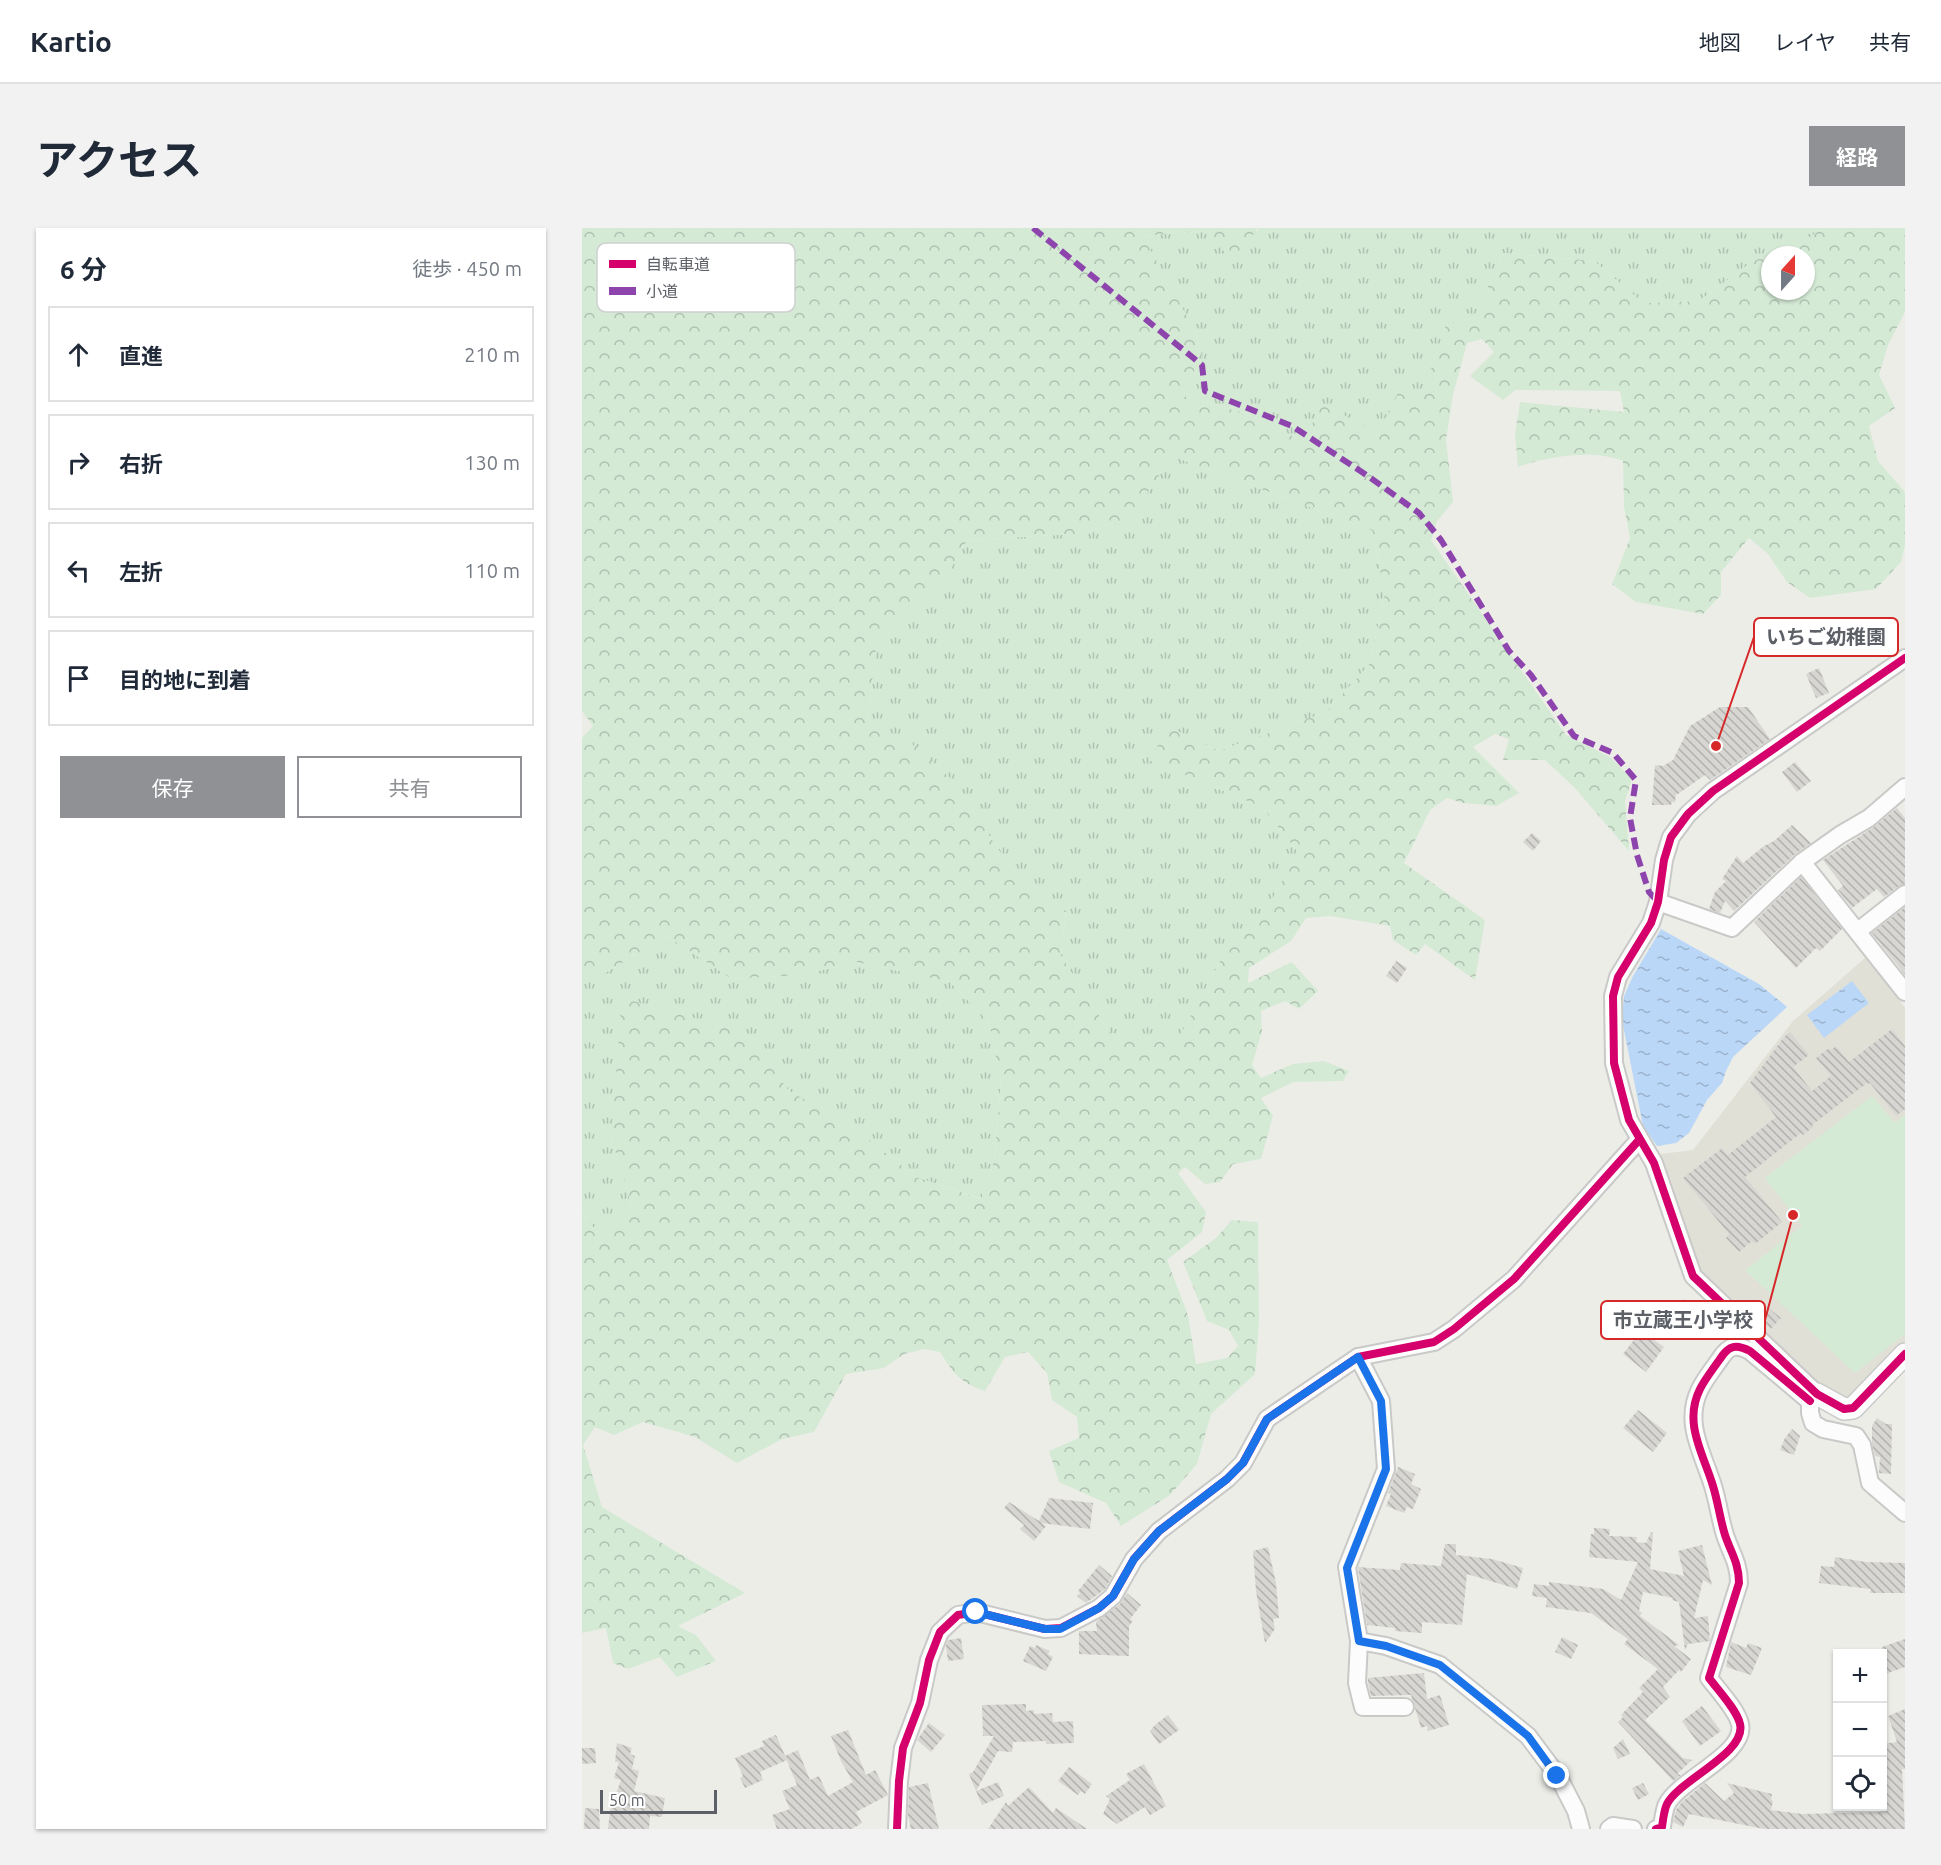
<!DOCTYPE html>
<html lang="ja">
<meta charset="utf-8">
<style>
:root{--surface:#fff;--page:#f2f2f3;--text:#1f2937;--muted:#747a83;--line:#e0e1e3;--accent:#8f9194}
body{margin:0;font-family:Ubuntu,"Noto Sans JP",sans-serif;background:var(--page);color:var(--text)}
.controls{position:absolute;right:18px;bottom:18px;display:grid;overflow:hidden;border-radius:0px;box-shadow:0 2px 4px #0004}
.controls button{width:54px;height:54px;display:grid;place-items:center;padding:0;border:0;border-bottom:2px solid var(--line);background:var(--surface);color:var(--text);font:30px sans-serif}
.compass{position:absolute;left:1179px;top:18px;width:54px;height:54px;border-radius:50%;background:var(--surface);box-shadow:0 2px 4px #0004;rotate:21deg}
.scale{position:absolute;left:18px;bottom:15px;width:117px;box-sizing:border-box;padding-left:6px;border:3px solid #5d6066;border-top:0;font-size:16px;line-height:21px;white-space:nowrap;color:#5d6066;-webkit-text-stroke:4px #fff;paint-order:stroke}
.stop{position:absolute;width:18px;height:18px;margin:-14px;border:4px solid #1a73e8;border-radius:50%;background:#fff}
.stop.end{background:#1a73e8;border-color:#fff;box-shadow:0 2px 6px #0008}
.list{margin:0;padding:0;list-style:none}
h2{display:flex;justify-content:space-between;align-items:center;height:78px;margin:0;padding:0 24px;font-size:26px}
h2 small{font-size:20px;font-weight:400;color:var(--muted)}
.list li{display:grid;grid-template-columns:39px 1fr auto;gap:18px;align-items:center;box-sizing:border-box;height:96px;margin:0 12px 12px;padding:0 12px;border:2px solid var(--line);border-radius:0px}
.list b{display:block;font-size:22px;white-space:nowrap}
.list em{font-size:20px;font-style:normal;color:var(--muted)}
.actions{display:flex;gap:12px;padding:18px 24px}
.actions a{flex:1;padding:14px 0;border:2px solid var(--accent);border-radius:0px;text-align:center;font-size:21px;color:var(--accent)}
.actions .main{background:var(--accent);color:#fff}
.icon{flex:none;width:33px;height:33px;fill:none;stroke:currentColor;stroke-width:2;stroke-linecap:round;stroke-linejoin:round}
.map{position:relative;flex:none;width:1323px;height:1601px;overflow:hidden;border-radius:0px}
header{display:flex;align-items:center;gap:36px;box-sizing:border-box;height:84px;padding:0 30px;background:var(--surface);border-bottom:2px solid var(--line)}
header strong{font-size:28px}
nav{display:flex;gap:33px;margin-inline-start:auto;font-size:21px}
.intro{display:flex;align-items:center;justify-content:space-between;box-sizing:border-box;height:144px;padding:0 36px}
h1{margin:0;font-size:42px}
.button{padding:15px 27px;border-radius:0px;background:var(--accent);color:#fff;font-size:21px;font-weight:700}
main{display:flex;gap:36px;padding:0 36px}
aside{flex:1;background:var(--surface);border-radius:0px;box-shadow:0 2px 4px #0004}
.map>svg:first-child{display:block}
.education{fill:#e1e0d7}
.grass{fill:url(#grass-tufts)}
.forest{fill:url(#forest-crowns);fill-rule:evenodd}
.pitch{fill:#d4ead5}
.water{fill:url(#water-ripples)}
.building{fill:url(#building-back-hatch)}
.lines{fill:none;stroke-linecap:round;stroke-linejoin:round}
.minor-casing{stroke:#c9cac8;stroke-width:20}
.tertiary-casing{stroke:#c9cac8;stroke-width:24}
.minor{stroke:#fcfcfc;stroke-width:16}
.tertiary{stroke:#fcfcfc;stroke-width:21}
.quiet{stroke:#8e44ad;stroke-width:6;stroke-dasharray:12 6;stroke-linecap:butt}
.cycleway-casing{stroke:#fff;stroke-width:11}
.cycleway{stroke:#d6006c;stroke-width:8}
.route{stroke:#1a73e8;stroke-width:8}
.key{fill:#fff;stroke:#cecfd1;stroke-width:1.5}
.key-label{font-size:16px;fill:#5d6066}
.leader{fill:none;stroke:#d62828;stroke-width:2}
.callout-dot{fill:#d62828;stroke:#fff;stroke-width:2}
.callout{fill:#fff;stroke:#d62828;stroke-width:2}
.callout-label{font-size:20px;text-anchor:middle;font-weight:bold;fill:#5d6066}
</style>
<header>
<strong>Kartio</strong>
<nav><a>地図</a><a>レイヤ</a><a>共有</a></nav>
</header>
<div class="intro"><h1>アクセス</h1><a class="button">経路</a></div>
<main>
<aside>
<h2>6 分<small>徒歩 · 450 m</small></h2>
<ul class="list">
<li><svg class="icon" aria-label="ahead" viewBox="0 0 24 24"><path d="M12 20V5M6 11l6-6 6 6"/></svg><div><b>直進</b></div><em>210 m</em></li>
<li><svg class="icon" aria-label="right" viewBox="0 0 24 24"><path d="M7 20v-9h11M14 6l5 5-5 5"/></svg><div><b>右折</b></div><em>130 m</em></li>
<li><svg class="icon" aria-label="left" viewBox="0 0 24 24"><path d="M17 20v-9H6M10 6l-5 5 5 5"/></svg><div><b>左折</b></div><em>110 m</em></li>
<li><svg class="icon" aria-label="arrive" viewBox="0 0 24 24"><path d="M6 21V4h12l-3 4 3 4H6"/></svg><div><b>目的地に到着</b></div></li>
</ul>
<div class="actions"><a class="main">保存</a><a>共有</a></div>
</aside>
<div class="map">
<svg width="1323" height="1601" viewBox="0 0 1323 1601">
<defs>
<pattern id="grass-tufts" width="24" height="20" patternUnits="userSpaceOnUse" patternTransform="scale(1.5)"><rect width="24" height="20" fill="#d4ead5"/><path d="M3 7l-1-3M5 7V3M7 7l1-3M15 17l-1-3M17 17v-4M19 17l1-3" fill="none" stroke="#afc1b1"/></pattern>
<pattern id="forest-crowns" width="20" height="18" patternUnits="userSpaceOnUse" patternTransform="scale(1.5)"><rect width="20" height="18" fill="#d4ead5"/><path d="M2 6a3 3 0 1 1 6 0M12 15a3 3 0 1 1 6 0" fill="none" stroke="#afc1b1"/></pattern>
<pattern id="water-ripples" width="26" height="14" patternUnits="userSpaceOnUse" patternTransform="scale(1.5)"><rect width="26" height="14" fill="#bbd7f8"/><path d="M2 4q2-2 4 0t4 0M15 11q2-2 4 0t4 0" fill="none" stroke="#9bb2cd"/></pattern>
<pattern id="building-back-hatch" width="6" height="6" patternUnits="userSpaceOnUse" patternTransform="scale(1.5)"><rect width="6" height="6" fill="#d7d6d2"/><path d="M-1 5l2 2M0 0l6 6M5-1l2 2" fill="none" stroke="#b2b1ae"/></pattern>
</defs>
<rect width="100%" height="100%" fill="#edede8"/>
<polygon class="education" points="1284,729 1323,780 1323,1113 1267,1169 1252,1166 1239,1157 1118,1048 1078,926 1111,922 1211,793"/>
<g class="grass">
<polygon points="676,0 1240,0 1219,16 1171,33 1117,73 1061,75 1012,33 921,25 892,90 864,97 838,173 796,204 730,197 720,213 662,185 598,167 620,129 613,103 560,8 621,3 676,3"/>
<polygon points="590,228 790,302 803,367 787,437 744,484 637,523 587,499 567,532 680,579 716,624 683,684 646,719 594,815 528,805 479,728 484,683 429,640 368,550 286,493 294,419 363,351 385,312 494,306 548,291"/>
<polygon points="85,708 150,751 217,747 275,734 368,754 407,794 419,856 412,934 400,971 334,949 266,895 207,863 163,804 29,909 50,978 15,1004 0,985 0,746 21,746"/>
</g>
<path class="forest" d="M 0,0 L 676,0 L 652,33 L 621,3 L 561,8 L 613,103 L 620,129 L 598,167 L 662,185 L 720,213 L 730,197 L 737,175 L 796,204 L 816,165 L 838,173 L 864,97 L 892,90 L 921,25 L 1012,33 L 1061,75 L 1117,73 L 1171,33 L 1219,16 L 1240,0 L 1323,0 L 1323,84 L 1306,117 L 1297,147 L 1313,180 L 1287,198 L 1296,233 L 1323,264 L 1323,317 L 1319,334 L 1294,361 L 1228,370 L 1205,354 L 1186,326 L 1167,310 L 1139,344 L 1139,367 L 1121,386 L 1054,374 L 1030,356 L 1048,310 L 1042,279 L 1041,233 C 1011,221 966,228 936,239 L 933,206 L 938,174 L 1042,184 L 1038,163 L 933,162 L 921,172 L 888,148 L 912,124 L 900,111 L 885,115 L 871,167 L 864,212 L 871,274 L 855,293 L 849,312 L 984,507 L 1028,529 L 1050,551 L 1043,573 L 1047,623 L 993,560 L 963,532 L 921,532 L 927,511 L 913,506 L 891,519 L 937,565 L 914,578 L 881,575 L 865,570 L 848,582 L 822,635 L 903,692 L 893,752 L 843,716 L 834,727 L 811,712 L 808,698 L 748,688 L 724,690 L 709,713 L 667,740 L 666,755 L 710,734 L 736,763 L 717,781 L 703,773 L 679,783 L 680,803 L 670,837 L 679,850 L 711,836 L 742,833 L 767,843 L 761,853 L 711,854 L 679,870 L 691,888 L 679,931 L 651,936 L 638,954 L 623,956 L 603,939 L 596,945 L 624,984 L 620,1004 L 585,1032 L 606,1087 L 614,1136 L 645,1130 L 656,1118 L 647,1102 L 625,1093 L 601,1034 L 634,1010 L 650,992 L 676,994 L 677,1095 L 673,1146 L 629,1186 L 615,1236 L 588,1267 L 539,1298 L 524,1275 L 477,1254 L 467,1223 L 497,1210 L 495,1189 L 470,1172 L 465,1145 L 446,1124 L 423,1129 L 403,1163 C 377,1154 372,1146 358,1124 L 343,1121 L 322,1126 L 302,1140 L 264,1146 L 232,1204 L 200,1211 L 155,1235 L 113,1209 L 61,1194 L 32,1207 L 13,1199 L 1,1217 L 20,1279 L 163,1365 L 96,1398 L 114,1407 L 134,1433 L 95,1449 L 78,1429 L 46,1441 L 31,1435 L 24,1400 L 0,1405 L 0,985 L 15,1004 L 50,978 L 29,909 L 40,770 L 163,804 L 207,863 L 266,895 L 334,949 L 399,971 L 412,934 L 419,856 L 407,794 L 368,754 L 275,734 L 217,747 L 150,751 L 85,708 L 21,746 L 0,746 L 0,510 L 11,498 L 0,483 ZM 1188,27 L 1224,27 L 1224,63 L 1188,63 ZM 590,228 L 790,302 L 803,367 L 787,437 L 744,484 L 637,523 L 587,499 L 567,532 L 680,579 L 716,624 L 683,684 L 646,719 L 594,815 L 528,805 L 479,728 L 484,683 L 429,640 L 368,550 L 335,519 L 286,492 L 294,419 L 363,351 L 385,312 L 494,306 L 548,291 Z"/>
<polygon class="pitch" points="1290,868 1313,895 1323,887 1323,1106 1273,1145 1163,1042 1220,998 1183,950"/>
<g class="water">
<polygon points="1079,701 1177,756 1205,779 1151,829 1144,843 1140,855 1125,872 1107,905 1094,915 1075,918 1061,898 1040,792 1042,768 1051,748"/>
<polygon points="1270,753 1287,775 1242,810 1225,787"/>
</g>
<g class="building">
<polygon points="1237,440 1247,465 1234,470 1224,446"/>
<polygon points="1138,479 1166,479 1188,511 1128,552 1123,547 1096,566 1094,566 1093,574 1090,574 1089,577 1070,577 1073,537 1081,538 1091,532 1108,498"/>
<polygon points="1213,534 1229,553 1215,564 1200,544"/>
<polygon points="1315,580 1323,590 1323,656 1317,658 1302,669 1295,661 1270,680 1256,662 1261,658 1241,632 1292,599"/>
<polygon points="1210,597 1229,615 1213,626 1152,683 1143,673 1138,685 1127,681 1133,664 1144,653 1140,651 1155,628 1161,635 1182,618 1192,613"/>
<polygon points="950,605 959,613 951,623 941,614"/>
<polygon points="1219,649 1260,701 1238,723 1234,720 1214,740 1172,694"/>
<polygon points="1323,679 1323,747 1290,705"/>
<polygon points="814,733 825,740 815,755 804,748"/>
<polygon points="1310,801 1323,818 1323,881 1314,888 1288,855 1286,856 1285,855 1230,897 1231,899 1221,907 1219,905 1163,949 1200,994 1173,1016 1170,1013 1157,1024 1144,1010 1147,1006 1101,950 1140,920 1146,927 1194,889 1168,855 1202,809 1208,804 1227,827 1211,839 1230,863 1249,848 1234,830 1247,820 1249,822 1254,818 1267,834"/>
<polygon points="1102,1071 1120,1091 1107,1102 1100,1094 1095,1099 1085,1088"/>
<polygon points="1183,1077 1199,1090 1189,1101 1174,1088"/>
<polygon points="1059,1103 1082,1119 1064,1144 1041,1126"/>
<polygon points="1056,1182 1085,1205 1071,1224 1041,1200"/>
<polygon points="1295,1190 1304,1196 1310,1196 1309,1246 1297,1245 1298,1229 1293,1228 1290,1216 1290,1198"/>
<polygon points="1210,1201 1218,1208 1212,1227 1198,1222 1203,1210"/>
<polygon points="816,1239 833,1246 829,1256 839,1261 831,1281 825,1279 822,1285 804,1278 809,1266 806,1265"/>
<polygon points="467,1270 511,1275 508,1301 459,1295 464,1298 452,1313 438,1301 442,1297 422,1280 427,1274 457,1293"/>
<polygon points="1012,1300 1028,1301 1027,1308 1055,1309 1054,1314 1064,1315 1069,1304 1071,1305 1068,1341 1102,1348 1096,1323 1120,1317 1130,1357 1121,1352 1112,1390 1126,1388 1128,1413 1106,1416 1103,1422 1097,1374 1090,1372 1091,1370 1061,1364 1057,1383 1060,1385 1058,1388 1097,1417 1092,1418 1109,1431 1099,1444 1097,1442 1081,1459 1088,1469 1063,1492 1101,1530 1110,1532 1095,1546 1099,1547 1091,1553 1036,1494 1041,1489 1039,1487 1061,1464 1057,1460 1076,1441 1042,1416 1046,1411 1009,1385 964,1379 965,1370 950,1368 952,1356 967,1358 967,1354 1021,1361 1039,1372 1056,1334 1007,1329 1009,1306 1012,1306"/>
<polygon points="863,1316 874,1316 874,1327 910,1331 941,1340 935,1361 885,1346 880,1397 840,1394 840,1405 813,1403 813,1400 785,1397 776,1339 818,1342 819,1335 859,1338"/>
<polygon points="686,1319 694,1355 697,1390 691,1391 693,1401 683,1415 674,1363 671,1323"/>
<polygon points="1253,1329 1284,1334 1323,1335 1323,1365 1288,1365 1289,1361 1237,1355 1239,1338 1252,1339"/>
<polygon points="517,1337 530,1348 523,1361 504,1375 495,1368 498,1365 496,1363"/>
<polygon points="545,1365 559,1377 548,1391 551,1393 547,1398 547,1428 497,1426 497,1403 515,1403 514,1394 538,1376"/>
<polygon points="980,1409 996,1417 989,1431 973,1424"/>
<polygon points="379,1410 382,1431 366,1433 364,1418 366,1412"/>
<polygon points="1323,1411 1323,1439 1300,1447 1300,1419"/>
<polygon points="1149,1414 1164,1420 1166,1415 1180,1420 1169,1447 1144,1439"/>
<polygon points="454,1417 468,1423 466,1426 471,1429 464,1443 441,1433 448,1418 453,1420"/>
<polygon points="842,1445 845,1471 858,1467 867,1497 846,1503 845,1498 839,1500 829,1467 789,1468 786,1454 786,1450"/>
<polygon points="444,1476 444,1483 452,1482 452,1486 470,1485 471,1494 491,1493 492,1515 464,1516 464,1513 431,1514 430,1524 416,1523 394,1563 387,1546 391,1544 412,1508 401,1508 400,1477"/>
<polygon points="1120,1478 1139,1503 1118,1518 1100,1493"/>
<polygon points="1323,1481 1323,1541 1320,1541 1323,1601 1182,1601 1107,1586 1101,1599 1091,1594 1094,1582 1100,1574 1123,1555 1142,1573 1152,1565 1145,1555 1190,1566 1189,1572 1191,1573 1189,1582 1221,1586 1298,1584 1298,1578 1300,1578 1300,1516 1315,1514 1306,1488"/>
<polygon points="586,1487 597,1502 577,1516 568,1503 573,1497"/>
<polygon points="347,1495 363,1507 349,1524 335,1512"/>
<polygon points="266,1502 284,1547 293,1542 306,1567 274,1584 280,1595 270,1601 195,1601 190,1587 208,1581 200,1563 215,1557 203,1528 216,1522 228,1552 237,1548 246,1568 271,1554 259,1533 249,1508"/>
<polygon points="194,1507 205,1532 178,1544 181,1552 163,1560 158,1550 161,1548 153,1530 182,1518 180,1513"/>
<polygon points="1041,1511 1048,1526 1036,1531 1031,1520"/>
<polygon points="35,1515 50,1520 48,1526 53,1528 50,1541 57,1543 52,1563 83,1570 80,1589 68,1588 67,1601 26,1601 28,1582 39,1552 32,1550 37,1534 33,1534"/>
<polygon points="0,1520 13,1520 14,1535 0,1536"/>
<polygon points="562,1536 584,1578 568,1587 563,1579 535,1596 521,1586 528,1571 524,1568 548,1552 544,1546"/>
<polygon points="487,1539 510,1556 503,1566 499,1563 496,1567 476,1553"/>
<polygon points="416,1554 422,1568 400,1577 394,1563"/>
<polygon points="346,1555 357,1601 329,1601 326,1587 327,1559"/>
<polygon points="1061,1555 1067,1566 1056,1572 1050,1560"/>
<polygon points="447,1559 471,1585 474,1580 505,1601 406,1601 424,1574 426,1578"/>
<polygon points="3,1580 17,1581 18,1601 2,1601"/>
</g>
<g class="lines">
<defs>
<g id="minor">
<polyline points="1323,430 1131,563 1106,586 1089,609 1082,632 1076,674 1069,695 1036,749 1031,768 1032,835 1047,892 1072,935 1111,1048 1235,1166 1228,1173 1228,1185 1231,1195 1241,1201 1274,1208 1280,1217 1288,1255 1323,1285"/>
<polyline points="1220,634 1323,764"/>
<polyline points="1076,674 1150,700 1220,634 1258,607 1287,590 1323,559"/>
<polyline points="1276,703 1323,666"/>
<polyline points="776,1129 799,1173 804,1241 765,1339 777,1413 775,1455 781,1479 823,1479"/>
<polyline points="777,1413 804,1418 858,1437 946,1508 976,1548 994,1583 999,1601"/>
<polyline points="315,1601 317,1553 321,1520 338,1475 347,1432 358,1404 376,1387 394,1384 463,1401 479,1400 517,1380 531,1368 552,1331 577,1303 645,1251 661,1235 685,1191 776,1129 852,1114 872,1101 932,1051 1057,912"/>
<polyline points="1027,1601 1031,1598 1051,1601"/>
<path d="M 1074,1601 L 1080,1599 C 1081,1592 1082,1582 1085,1576 C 1097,1552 1165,1525 1158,1496 C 1155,1482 1136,1462 1127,1450 L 1157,1355 C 1157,1335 1149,1325 1143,1307 C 1138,1291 1136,1274 1131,1258 C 1121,1225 1101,1195 1118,1161 C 1123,1151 1131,1141 1138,1131 C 1147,1117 1154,1116 1168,1123 L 1224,1170"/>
</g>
<polyline id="tertiary" points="1235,1166 1262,1181 1271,1180 1323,1126"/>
</defs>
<use href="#minor" class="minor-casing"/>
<use href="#tertiary" class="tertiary-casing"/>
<use href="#minor" class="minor"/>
<use href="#tertiary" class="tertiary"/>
<polyline class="quiet" points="451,0 620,137 623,163 710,198 786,248 837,285 859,312 927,423 949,447 992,508 1031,525 1054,552 1048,590 1055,627 1067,664 1076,674"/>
<defs>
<g id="cycleway">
<polyline points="1323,430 1131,563 1106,586 1089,609 1082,632 1076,674 1069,695 1036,749 1031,768 1032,835 1047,892 1072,935 1111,1048 1235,1166 1262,1181 1271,1180 1276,1175 1323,1126"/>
<polyline points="315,1601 317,1553 321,1520 338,1475 347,1432 358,1404 376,1387 394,1384 463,1401 479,1400 517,1380 531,1368 552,1331 577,1303 645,1251 661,1235 685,1191 776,1129 852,1114 872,1101 932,1051 1057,912"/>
<path d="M 1074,1601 L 1080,1599 C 1081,1592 1082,1582 1085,1576 C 1097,1552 1165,1525 1158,1496 C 1155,1482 1136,1462 1127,1450 L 1157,1355 C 1157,1335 1149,1325 1143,1307 C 1138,1291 1136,1274 1131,1258 C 1121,1225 1101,1195 1118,1161 C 1123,1151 1131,1141 1138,1131 C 1147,1117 1154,1116 1168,1123 L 1228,1173"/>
</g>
</defs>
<use href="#cycleway" class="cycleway-casing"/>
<use href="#cycleway" class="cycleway"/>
</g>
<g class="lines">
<polyline class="route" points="394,1384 463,1401 478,1401 517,1380 531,1368 552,1331 577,1303 645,1251 661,1235 685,1191 776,1129 799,1173 804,1241 765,1340 777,1413 804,1418 858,1437 946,1508 975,1548"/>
</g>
<rect x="15" y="15" width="198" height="69" rx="9" class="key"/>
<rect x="27" y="32" width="27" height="8" fill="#d6006c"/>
<rect x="27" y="59" width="27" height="8" fill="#8e44ad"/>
<g class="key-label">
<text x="64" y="42">自転車道</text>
<text x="64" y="69">小道</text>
</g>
<path class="leader" d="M1134 518L1172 409M1211 987L1183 1092"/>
<g class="callout-dot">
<circle cx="1134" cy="518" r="6"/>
<circle cx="1211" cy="987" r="6"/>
</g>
<g class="callout">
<rect x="1172" y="390" width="144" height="38" rx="6"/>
<rect x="1019" y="1073" width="164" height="38" rx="6"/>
</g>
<g class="callout-label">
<text x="1244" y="416">いちご幼稚園</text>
<text x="1101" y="1099">市立蔵王小学校</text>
</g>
</svg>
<div class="controls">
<button>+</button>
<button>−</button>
<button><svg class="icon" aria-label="locate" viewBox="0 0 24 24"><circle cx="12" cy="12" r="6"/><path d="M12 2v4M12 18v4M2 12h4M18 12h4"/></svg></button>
</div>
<svg class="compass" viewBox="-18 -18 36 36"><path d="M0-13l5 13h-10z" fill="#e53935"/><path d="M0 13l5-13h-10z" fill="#747a83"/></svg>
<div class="scale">50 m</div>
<div class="stop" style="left:394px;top:1384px"></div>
<div class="stop end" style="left:975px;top:1548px"></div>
</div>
</main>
